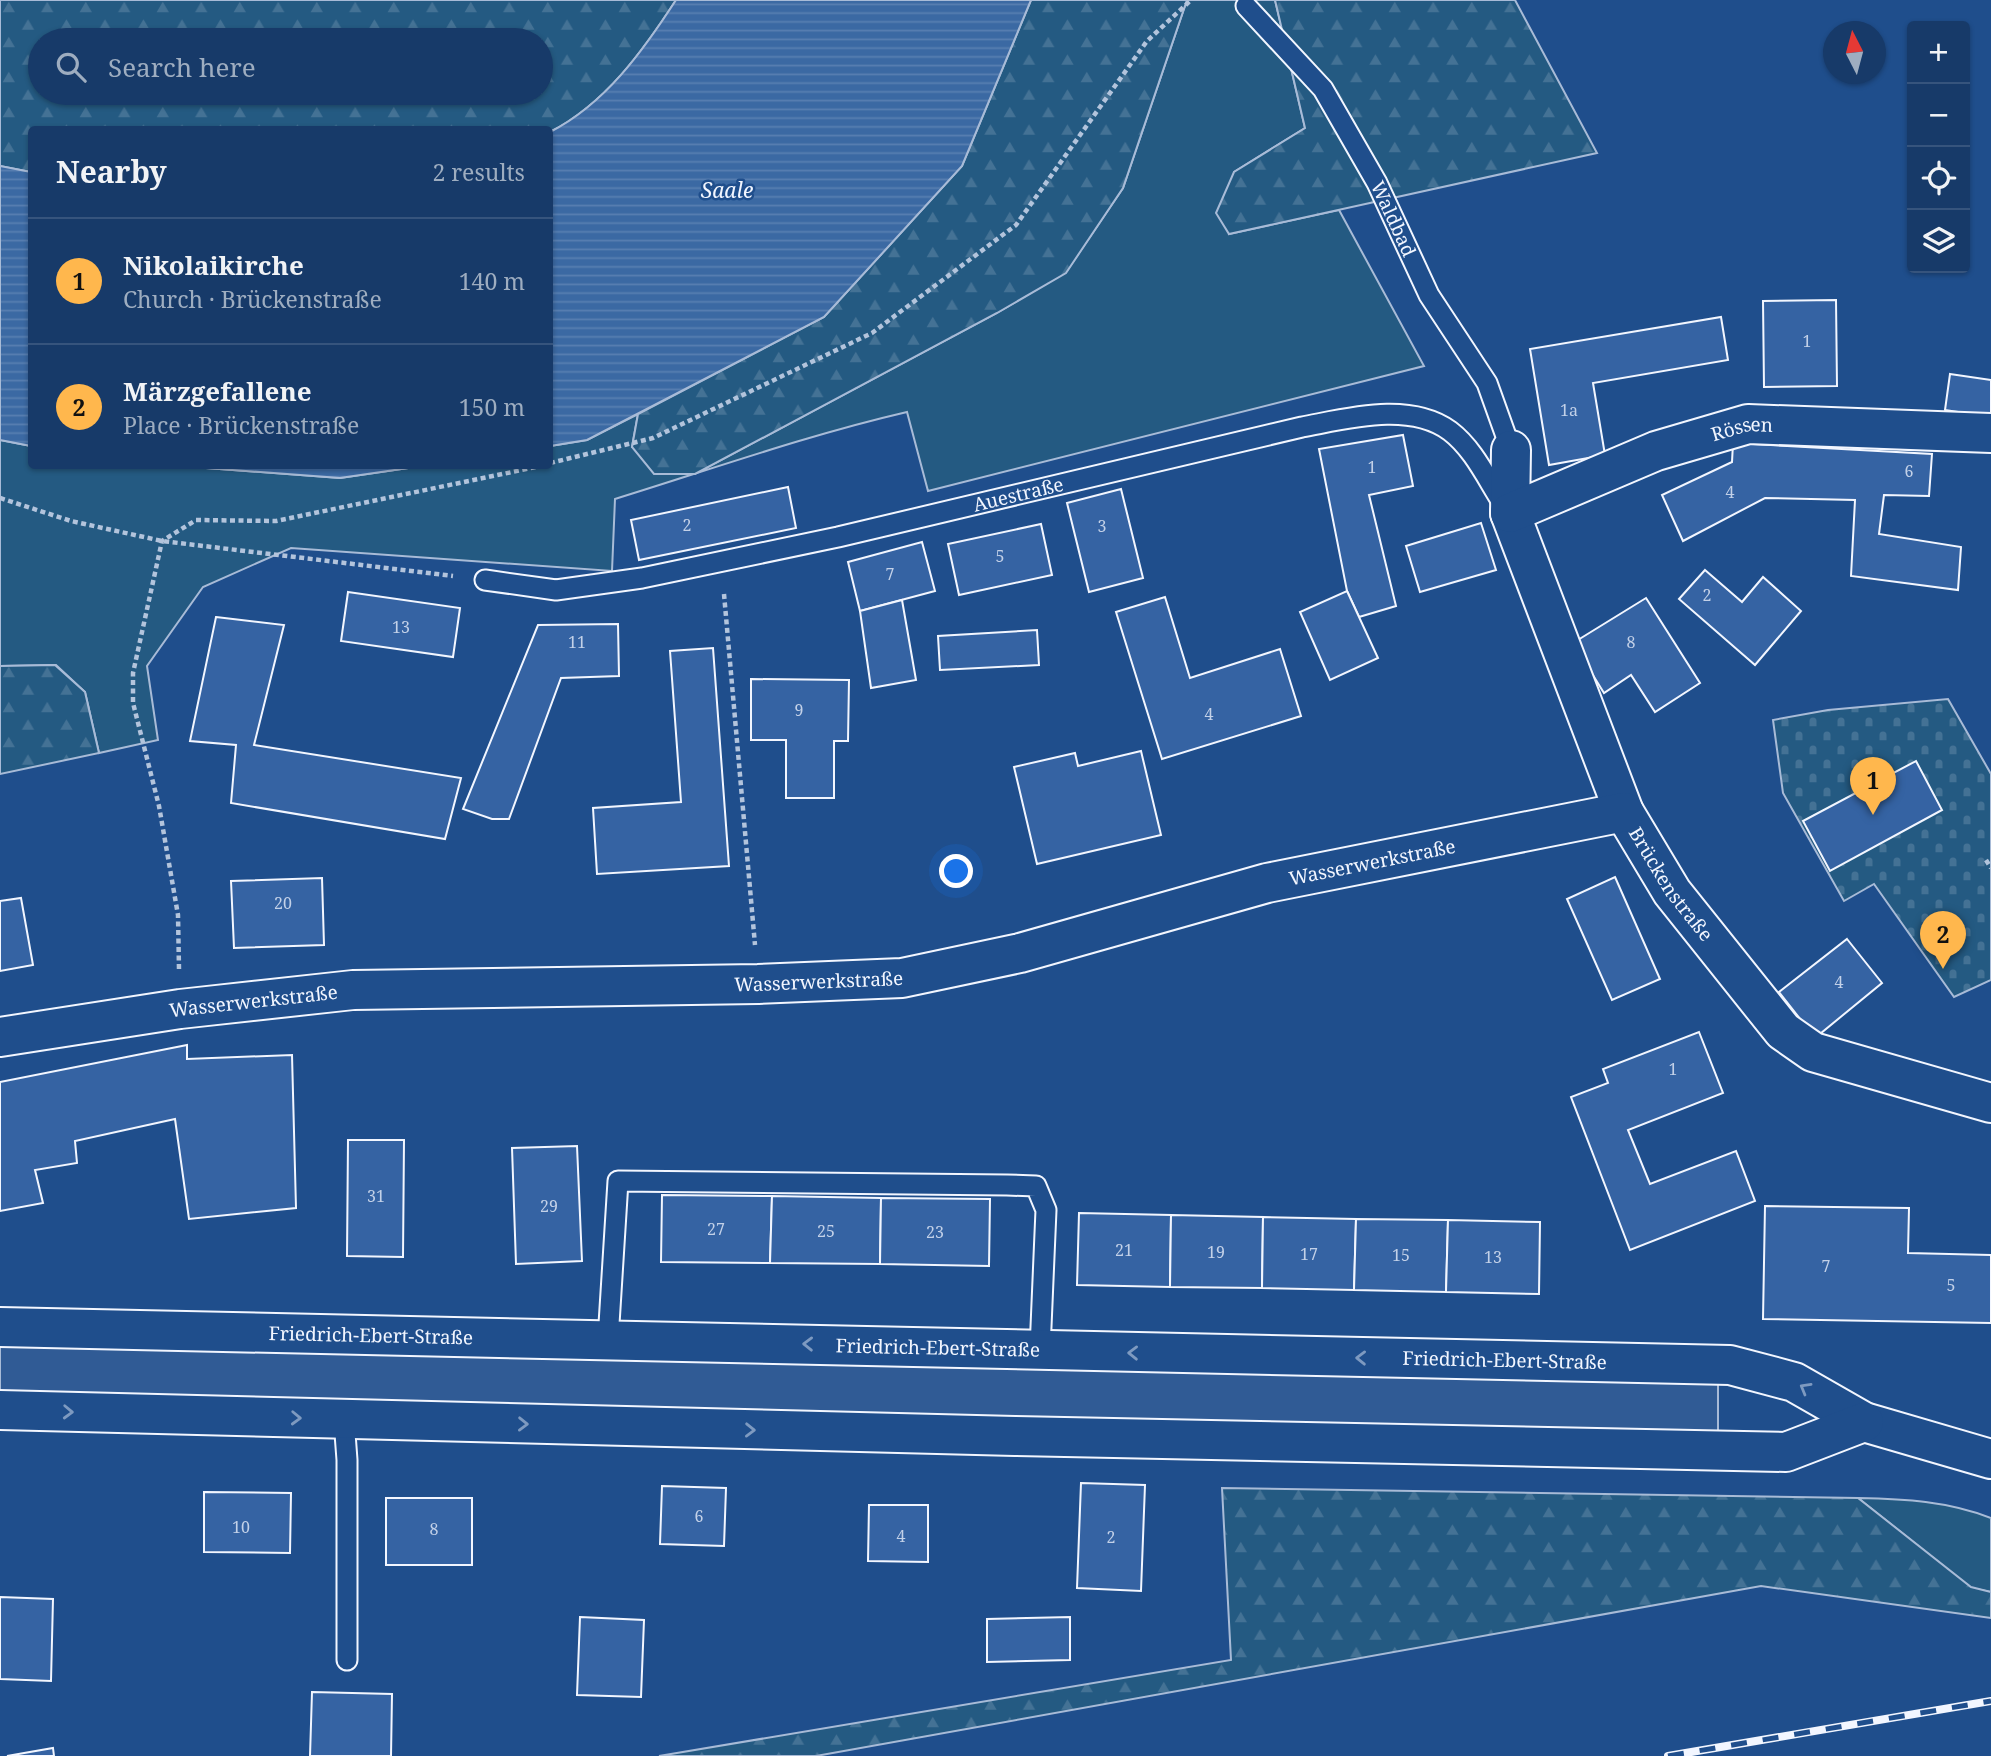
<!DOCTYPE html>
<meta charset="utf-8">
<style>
:root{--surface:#173a69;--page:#244571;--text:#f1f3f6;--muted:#9eadc0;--line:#36547d;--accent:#ffb74d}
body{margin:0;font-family:"Noto Serif",serif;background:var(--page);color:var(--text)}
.controls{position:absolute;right:21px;top:21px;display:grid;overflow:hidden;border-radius:7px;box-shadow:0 2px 5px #0004}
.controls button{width:63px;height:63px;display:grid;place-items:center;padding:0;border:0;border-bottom:2px solid var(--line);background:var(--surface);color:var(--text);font:35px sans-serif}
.compass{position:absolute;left:1823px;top:21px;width:63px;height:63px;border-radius:50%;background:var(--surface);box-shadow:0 2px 5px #0004;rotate:354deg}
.you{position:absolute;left:957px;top:872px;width:24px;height:24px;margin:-18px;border:5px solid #fff;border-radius:50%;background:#1a73e8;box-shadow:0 0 0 10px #1a73e833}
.badge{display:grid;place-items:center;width:46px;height:46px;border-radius:50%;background:var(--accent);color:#111;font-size:23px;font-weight:700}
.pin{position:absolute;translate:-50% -58px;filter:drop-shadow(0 2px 4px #0008)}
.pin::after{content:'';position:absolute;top:37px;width:24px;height:21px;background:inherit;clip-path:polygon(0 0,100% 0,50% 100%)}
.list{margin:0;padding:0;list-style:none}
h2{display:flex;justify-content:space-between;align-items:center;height:91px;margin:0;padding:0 28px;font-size:30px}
h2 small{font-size:23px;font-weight:400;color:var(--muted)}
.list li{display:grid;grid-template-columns:46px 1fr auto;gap:21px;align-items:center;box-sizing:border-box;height:126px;padding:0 28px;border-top:2px solid var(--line)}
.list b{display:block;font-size:26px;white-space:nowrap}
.list p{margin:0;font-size:23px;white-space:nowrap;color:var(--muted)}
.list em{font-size:23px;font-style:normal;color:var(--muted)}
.icon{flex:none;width:38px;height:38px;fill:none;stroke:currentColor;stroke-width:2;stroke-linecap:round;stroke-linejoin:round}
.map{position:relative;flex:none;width:1991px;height:1756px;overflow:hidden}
.search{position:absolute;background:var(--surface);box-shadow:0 2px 5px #0004;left:28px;top:28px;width:525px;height:77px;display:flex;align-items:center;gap:18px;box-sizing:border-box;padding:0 24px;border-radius:38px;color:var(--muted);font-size:26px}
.panel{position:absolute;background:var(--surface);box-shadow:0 2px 5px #0004;left:28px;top:126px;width:525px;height:343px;border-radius:7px}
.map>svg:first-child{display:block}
.grass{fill:#245a82;stroke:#a8bbd7;stroke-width:2}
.forest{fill:url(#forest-firs);stroke:#a8bbd7;stroke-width:2;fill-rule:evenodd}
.cemetery{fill:url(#cemetery-stones);stroke:#a8bbd7;stroke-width:2}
.parking{fill:#305b95;stroke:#a8bbd7;stroke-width:2}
.water{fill:url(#water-rules);stroke:#a8bbd7;stroke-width:2}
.building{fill:#3563a3;stroke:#f2f6ff;stroke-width:2}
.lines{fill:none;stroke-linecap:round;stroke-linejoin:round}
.lane-casing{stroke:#f2f6ff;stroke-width:23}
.street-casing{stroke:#f2f6ff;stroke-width:42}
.secondary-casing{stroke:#f2f6ff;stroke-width:42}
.path{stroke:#b3c4dc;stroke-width:4.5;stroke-dasharray:5 3.5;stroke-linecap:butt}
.lane{stroke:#1f4e8c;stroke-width:19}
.street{stroke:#1f4e8c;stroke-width:38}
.secondary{stroke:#1f4e8c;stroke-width:38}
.rail-casing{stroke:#f2f6ff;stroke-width:8}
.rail{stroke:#1f4e8c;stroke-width:5;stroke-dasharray:16;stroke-linecap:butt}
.oneway{stroke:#7e9ac0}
.labels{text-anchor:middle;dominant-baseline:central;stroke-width:5;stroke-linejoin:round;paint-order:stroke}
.number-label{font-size:16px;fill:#c3d1e8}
.street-label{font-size:19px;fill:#f2f6ff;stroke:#1f4e8c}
.water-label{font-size:21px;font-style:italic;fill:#f2f6ff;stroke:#1f4e8c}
</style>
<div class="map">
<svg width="1991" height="1756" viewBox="0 0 1991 1756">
<defs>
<pattern id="forest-firs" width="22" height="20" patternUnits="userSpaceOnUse" patternTransform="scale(1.75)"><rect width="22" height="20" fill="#245a82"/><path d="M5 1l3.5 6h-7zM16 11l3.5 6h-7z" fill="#447295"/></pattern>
<pattern id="cemetery-stones" width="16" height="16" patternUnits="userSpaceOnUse" patternTransform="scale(1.75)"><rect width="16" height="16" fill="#245a82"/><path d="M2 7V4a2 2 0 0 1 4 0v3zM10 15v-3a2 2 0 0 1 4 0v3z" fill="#447295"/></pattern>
<pattern id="water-rules" width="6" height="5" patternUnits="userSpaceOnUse" patternTransform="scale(1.75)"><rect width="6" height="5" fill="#3b69a3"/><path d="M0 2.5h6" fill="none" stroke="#587fb1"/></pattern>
</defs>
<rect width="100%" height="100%" fill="#1f4e8c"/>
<g class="grass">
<path d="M 1187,0 L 1275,0 L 1305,128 L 1234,172 L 1229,234 L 1339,210 L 1424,366 L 928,491 L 907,412 C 808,435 712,469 615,499 L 612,571 L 291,548 L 203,587 L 147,666 L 158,740 L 99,753 L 85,692 L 56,665 L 0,666 L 0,440 L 31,446 L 32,466 L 179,466 L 340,478 L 422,466 L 550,466 L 550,446 L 587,440 L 638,414 L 632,447 L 695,474 L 997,313 L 1066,272 L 1123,188 Z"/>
<path d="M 1858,1498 C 1905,1499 1947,1501 1991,1518 L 1991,1592 L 1971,1588 Z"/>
</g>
<g class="forest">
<path d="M 0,0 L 676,0 C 643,51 605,104 550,132 L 32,130 L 31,172 L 0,166 ZM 40,40 L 541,40 L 541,93 L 40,93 Z"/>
<polygon points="1031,0 1187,0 1123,188 1066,273 997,313 695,474 654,474 632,447 638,414 824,317 962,166"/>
<polygon points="1275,0 1515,0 1597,153 1229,234 1216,213 1234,172 1305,128"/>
<polygon points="55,665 85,692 99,753 0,774 0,666"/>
<polygon points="1222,1488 1858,1498 1971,1587 1991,1592 1991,1618 1761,1586 816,1756 659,1756 1231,1660"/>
</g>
<polygon class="cemetery" points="1948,699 1991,774 1991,980 1954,997 1874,884 1844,901 1783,793 1773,720 1828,710"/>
<polygon class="parking" points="0,1340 1718,1378 1718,1435 0,1394"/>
<g class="water">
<path d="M 676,0 L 1031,0 L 962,166 L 824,317 L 587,440 L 550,446 L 550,132 C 605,104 643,51 676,0 Z"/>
<polygon points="0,166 31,172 31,446 0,440"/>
<polygon points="179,466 422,466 340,478"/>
</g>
<g class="building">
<polygon points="1836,300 1837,386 1764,387 1763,301"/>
<polygon points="1721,317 1728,360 1593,383 1605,455 1549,465 1530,349"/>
<polygon points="1950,374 1991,380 1991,417 1945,410"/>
<polygon points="1403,435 1413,486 1369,495 1396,606 1359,617 1347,591 1319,449"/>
<polygon points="1733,443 1932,454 1929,496 1884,495 1879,534 1961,547 1958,590 1851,576 1855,500 1765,498 1683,541 1662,495 1732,462"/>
<polygon points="788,487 796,528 639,560 631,520"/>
<polygon points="1121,489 1143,578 1089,592 1067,503"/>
<polygon points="1481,523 1496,570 1420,592 1406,546"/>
<polygon points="1041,524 1052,575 959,595 948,544"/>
<polygon points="922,542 935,591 860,611 848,562"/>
<polygon points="1705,570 1742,602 1763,577 1801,611 1755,665 1679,599"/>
<polygon points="1347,591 1378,658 1330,680 1300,612"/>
<polygon points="348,592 460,608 453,657 341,641"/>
<polygon points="1165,597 1190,678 1280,649 1301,716 1162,759 1116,612"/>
<polygon points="1646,598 1700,683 1655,712 1631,675 1604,693 1573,643"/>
<polygon points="902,600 916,680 871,688 860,611"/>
<polygon points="216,617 284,625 254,745 461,778 445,839 231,803 236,745 190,741"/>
<polygon points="618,624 619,676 561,678 509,819 492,819 463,809 538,625"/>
<polygon points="1037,630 1039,665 940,670 938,636"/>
<polygon points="713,648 729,866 597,874 593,808 681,802 670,651"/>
<polygon points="751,679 849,680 848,741 834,741 834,798 786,798 786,740 751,740"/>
<polygon points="1141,751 1161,835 1037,864 1014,767 1075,753 1078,766"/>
<polygon points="1916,761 1942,810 1830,871 1803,821"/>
<polygon points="1615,877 1660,979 1612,1000 1567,899"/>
<polygon points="322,878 324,945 234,948 231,881"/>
<polygon points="21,898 33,965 0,971 0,901"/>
<polygon points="1847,939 1882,983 1815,1038 1779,992"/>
<polygon points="1699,1032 1723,1093 1628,1130 1650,1184 1736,1151 1755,1201 1630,1250 1571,1097 1608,1083 1603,1069"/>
<polygon points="187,1045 187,1059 292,1055 296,1208 189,1219 175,1119 75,1141 77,1163 35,1170 43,1203 0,1211 0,1082"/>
<polygon points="348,1140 404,1140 403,1257 347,1256"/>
<polygon points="577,1146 582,1261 516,1264 512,1148"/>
<polygon points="662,1195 772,1196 770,1263 661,1262"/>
<polygon points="772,1196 881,1198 880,1264 770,1263"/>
<polygon points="881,1198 990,1199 989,1266 880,1264"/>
<polygon points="1765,1206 1909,1208 1908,1253 1991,1255 1991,1323 1763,1319"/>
<polygon points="1079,1213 1171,1215 1170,1287 1077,1285"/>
<polygon points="1171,1215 1263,1217 1262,1288 1170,1287"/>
<polygon points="1263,1217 1356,1219 1354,1290 1262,1288"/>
<polygon points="1356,1219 1448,1220 1446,1292 1354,1290"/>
<polygon points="1448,1220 1540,1222 1539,1294 1446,1292"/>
<polygon points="1081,1483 1145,1485 1141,1591 1077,1588"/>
<polygon points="662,1486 726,1488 724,1546 660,1544"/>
<polygon points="204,1492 291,1493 290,1553 204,1552"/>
<rect x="386" y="1498" width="86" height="67"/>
<polygon points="869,1505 928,1505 928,1562 868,1561"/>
<polygon points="0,1597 53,1599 51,1681 0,1679"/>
<polygon points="580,1617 644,1620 641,1697 577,1695"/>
<polygon points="1070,1617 1070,1660 987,1662 987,1619"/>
<polygon points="312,1692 392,1694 391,1756 310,1756"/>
<polygon points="53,1748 54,1756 7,1756"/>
</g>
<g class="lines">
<defs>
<g id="lane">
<path id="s1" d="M 1246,6 L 1323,89 L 1377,183 L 1429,295 L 1487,383 L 1511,450"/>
<path id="s2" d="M 485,580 L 556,590 L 642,578 L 838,537 L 1302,427 C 1346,419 1409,401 1450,431 C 1474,449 1488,481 1504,505"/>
<polyline points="608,1340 618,1181 1007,1185 1036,1186 1046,1210 1040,1350"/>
<polyline points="344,1420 347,1460 347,1660"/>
</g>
<g id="street">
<path id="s3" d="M 1511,450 L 1510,513 L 1624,812 L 1672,892 L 1783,1031 L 1813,1052 L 1991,1103"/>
<path id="s4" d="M 1510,513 L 1656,451 L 1748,424 L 1991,433"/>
<path id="s5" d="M 0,1037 L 180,1009 L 353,990 L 758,984 L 902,978 L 1020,953 L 1267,883 L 1624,812"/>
</g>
<g id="secondary">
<path id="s6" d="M 0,1327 L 1730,1365 L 1794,1382 L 1864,1422 L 1991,1459"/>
<polyline points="0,1410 1015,1436 1786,1452 1864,1422"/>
</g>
</defs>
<use href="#lane" class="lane-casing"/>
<use href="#street" class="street-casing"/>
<use href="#secondary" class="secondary-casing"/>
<g class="path">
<polyline points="550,463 653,438 872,333 1016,225 1147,41 1191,0"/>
<polyline points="0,498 71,521 162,541 453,576"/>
<polyline points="724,594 755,945"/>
<polyline points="1986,860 1991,868"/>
<polyline points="179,969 178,915 159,806 133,703 133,673 162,541 196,520 276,521 541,466"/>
</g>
<use href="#lane" class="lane"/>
<use href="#street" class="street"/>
<use href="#secondary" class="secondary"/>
<defs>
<polyline id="rail" points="1668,1756 1991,1701"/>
</defs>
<use href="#rail" class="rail-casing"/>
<use href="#rail" class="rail"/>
</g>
<defs><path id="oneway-chevron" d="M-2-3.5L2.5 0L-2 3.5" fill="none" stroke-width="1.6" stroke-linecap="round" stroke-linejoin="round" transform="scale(1.75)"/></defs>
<g class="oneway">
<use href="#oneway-chevron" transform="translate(808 1344) rotate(-179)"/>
<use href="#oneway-chevron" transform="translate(1133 1353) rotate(-179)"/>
<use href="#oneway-chevron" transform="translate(1361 1358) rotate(-179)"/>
<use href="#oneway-chevron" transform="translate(1805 1388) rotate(-150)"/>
<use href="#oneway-chevron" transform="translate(68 1412) rotate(2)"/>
<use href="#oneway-chevron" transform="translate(296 1418) rotate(2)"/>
<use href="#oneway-chevron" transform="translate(523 1424) rotate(1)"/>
<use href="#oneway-chevron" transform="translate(750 1430) rotate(1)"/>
</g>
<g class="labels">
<g class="number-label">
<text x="1807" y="341">1</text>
<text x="1569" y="410">1a</text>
<text x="1372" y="467">1</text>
<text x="1909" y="471">6</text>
<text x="1730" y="492">4</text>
<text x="687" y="525">2</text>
<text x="1102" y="526">3</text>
<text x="1000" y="556">5</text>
<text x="890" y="574">7</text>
<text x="1707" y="595">2</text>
<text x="401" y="627">13</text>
<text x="577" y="642">11</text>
<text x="1631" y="642">8</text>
<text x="799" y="710">9</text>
<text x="1209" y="714">4</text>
<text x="283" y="903">20</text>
<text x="1839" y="982">4</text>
<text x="1673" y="1069">1</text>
<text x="376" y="1196">31</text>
<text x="549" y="1206">29</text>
<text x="716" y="1229">27</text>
<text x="826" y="1231">25</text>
<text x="935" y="1232">23</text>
<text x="1124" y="1250">21</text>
<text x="1216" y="1252">19</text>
<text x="1309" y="1254">17</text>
<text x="1401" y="1255">15</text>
<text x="1493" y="1257">13</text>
<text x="1826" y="1266">7</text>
<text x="1951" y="1285">5</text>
<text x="699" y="1516">6</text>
<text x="241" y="1527">10</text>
<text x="434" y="1529">8</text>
<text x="901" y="1536">4</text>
<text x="1111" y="1537">2</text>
</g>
<g class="street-label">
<text stroke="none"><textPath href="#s1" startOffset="261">Waldbad</textPath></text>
<text stroke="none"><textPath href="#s4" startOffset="248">Rössen</textPath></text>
<text stroke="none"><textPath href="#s2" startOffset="544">Auestraße</textPath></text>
<text stroke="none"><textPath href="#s5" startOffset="1390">Wasserwerkstraße</textPath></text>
<text stroke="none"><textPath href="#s3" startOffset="469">Brückenstraße</textPath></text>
<text stroke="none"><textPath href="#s5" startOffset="822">Wasserwerkstraße</textPath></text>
<text stroke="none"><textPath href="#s5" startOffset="256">Wasserwerkstraße</textPath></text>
<text stroke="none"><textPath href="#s6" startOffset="371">Friedrich-Ebert-Straße</textPath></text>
<text stroke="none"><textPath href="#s6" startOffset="938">Friedrich-Ebert-Straße</textPath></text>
<text stroke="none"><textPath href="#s6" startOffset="1505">Friedrich-Ebert-Straße</textPath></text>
</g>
<g class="water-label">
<text x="727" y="190">Saale</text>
</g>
</g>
</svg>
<div class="controls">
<button>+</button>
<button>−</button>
<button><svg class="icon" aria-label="locate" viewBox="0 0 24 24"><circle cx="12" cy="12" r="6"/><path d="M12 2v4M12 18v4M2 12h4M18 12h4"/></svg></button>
<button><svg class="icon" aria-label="layers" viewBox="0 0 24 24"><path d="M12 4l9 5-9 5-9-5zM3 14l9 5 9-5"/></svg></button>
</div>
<svg class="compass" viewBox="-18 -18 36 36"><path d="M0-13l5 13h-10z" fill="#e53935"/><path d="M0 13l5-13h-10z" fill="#9eadc0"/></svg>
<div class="you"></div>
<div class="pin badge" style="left:1873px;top:815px">1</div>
<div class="pin badge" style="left:1943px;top:969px">2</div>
<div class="search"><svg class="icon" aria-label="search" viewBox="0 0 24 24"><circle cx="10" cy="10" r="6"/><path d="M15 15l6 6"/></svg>Search here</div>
<section class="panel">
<h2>Nearby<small>2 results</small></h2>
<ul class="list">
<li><span class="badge">1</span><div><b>Nikolaikirche</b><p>Church · Brückenstraße</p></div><em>140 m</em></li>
<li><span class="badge">2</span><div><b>Märzgefallene</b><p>Place · Brückenstraße</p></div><em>150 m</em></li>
</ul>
</section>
</div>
